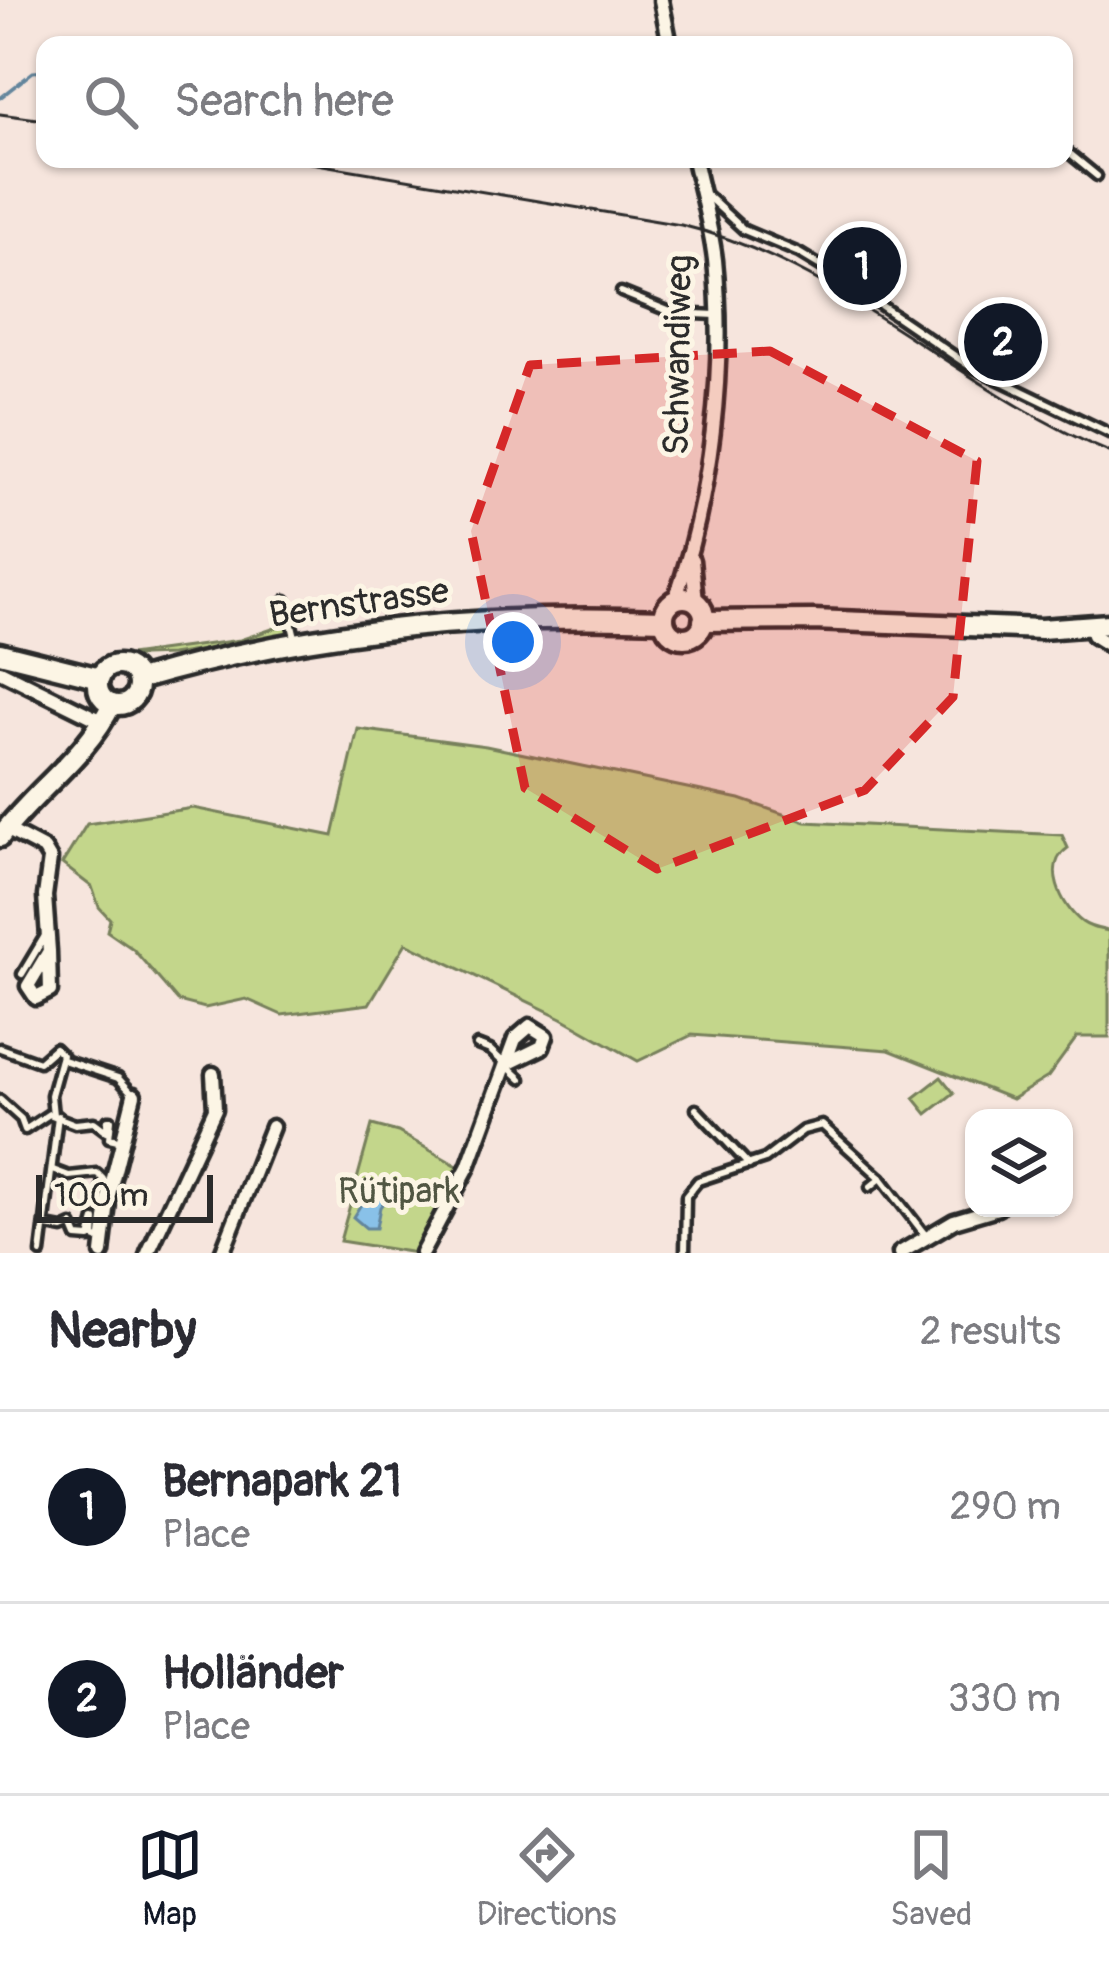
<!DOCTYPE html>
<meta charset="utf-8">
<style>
:root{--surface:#fff;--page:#f7f7f7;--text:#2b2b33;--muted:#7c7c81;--line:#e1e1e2;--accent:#111827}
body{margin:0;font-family:Pangolin,sans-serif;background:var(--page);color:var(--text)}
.controls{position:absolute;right:36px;bottom:36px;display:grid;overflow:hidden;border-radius:24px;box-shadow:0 3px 9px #0004}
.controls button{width:108px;height:108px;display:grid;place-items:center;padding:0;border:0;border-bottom:3px solid var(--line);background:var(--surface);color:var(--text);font:60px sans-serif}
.scale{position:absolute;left:36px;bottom:30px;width:177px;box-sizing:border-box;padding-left:12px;border:6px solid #2b2b2b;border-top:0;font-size:33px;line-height:42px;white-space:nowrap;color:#2b2b2b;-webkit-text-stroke:9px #fcf5e5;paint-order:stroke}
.you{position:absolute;left:513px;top:642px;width:42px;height:42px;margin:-30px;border:9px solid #fff;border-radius:50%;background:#1a73e8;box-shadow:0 0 0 18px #1a73e833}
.badge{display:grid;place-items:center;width:78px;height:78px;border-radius:50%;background:var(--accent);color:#fff;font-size:39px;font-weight:700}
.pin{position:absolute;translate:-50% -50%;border:6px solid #fff;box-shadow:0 3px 12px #0006}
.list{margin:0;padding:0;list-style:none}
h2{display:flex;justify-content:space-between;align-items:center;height:156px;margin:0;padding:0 48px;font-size:51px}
h2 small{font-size:39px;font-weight:400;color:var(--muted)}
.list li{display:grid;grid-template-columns:78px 1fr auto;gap:36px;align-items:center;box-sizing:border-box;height:192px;padding:0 48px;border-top:3px solid var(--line)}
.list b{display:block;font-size:45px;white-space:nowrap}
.list p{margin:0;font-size:39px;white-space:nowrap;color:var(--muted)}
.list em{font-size:39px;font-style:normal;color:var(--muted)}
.icon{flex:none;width:66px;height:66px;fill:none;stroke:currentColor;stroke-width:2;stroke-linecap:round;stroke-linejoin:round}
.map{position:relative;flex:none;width:1109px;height:1253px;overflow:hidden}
.search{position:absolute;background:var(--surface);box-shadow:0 3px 9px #0004;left:36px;right:36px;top:36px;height:132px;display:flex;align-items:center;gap:30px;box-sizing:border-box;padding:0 42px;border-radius:24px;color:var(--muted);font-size:45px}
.sheet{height:540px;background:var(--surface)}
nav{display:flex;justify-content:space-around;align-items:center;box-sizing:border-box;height:168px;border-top:3px solid var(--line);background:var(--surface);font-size:33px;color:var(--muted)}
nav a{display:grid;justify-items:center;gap:6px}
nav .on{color:var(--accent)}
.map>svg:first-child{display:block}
.green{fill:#c3d68b;stroke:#77805b;stroke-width:3}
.water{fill:#89c1e8;stroke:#63859c;stroke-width:3}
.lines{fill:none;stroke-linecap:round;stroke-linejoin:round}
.stream{stroke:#63859c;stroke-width:3}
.lane-casing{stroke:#2b2b2b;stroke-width:15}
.street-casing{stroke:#2b2b2b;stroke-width:21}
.secondary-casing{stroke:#2b2b2b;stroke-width:27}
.lane{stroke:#fcf5e5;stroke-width:6}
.street{stroke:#fcf5e5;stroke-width:12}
.secondary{stroke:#fcf5e5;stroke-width:18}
.rail{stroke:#2b2b2b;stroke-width:3}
.marked{fill:#d62828;fill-opacity:0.2;stroke:#d62828;stroke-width:9;stroke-dasharray:24 15;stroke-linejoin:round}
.labels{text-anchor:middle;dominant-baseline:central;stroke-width:10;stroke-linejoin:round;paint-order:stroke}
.street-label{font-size:36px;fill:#2b2b2b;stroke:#fcf5e5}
.park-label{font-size:36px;fill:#515643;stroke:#fcf5e5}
</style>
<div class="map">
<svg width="1109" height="1253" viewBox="0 0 1109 1253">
<rect width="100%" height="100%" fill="#f6e5dd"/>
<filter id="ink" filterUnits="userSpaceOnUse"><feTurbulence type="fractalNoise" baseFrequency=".00833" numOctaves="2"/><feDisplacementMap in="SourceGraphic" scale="24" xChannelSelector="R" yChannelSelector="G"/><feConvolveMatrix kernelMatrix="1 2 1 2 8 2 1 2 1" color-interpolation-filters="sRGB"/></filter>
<g filter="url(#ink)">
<g class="green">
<polygon points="287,624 290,636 171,655 115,657 240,640"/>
<path d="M 358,729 L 486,746 L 740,799 L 806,822 L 1062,835 L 1068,848 C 1042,865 1061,906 1082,922 C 1090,928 1099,929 1109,931 L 1109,1037 L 1077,1037 L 1048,1077 L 1012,1099 L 889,1050 L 692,1035 L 638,1061 L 562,1018 L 406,943 L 369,1004 L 282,1015 L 246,999 L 205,1008 L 178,1001 L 133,949 L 107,931 L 110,919 L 99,907 L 92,887 L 62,864 L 87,824 L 193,808 L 333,836 Z"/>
<polygon points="941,1077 954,1093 927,1114 914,1098"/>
<polygon points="372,1125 398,1132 461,1168 416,1253 340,1241"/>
</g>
<polygon class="water" points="375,1182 389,1185 391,1192 380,1207 376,1228 366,1228 353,1217"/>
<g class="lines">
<polyline class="stream" points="0,98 33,72 45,71"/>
<defs>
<g id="lane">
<polyline points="1064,149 1097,176"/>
<polyline points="703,192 744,230 799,253 842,279 968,365 1109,433"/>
<polyline points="621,292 673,313 716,315"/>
<polyline points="286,600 295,637"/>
<polyline points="22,974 46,934"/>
<polyline points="477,1045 490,1050 521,1079"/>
<polyline points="0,1048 39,1062 55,1048 62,1055 51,1095 53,1115"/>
<polyline points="63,1060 118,1078 134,1095"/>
<polyline points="0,1100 21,1119 25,1130 49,1114 75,1124 94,1122 106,1131 108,1120 111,1120 109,1138 122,1141"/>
<polyline points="696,1109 749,1165"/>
<polyline points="53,1170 69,1176 97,1173 103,1179 102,1187 110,1192"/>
<polyline points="870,1187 881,1178"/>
<polyline points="47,1226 63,1229 72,1225 77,1237 90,1238 95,1220 94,1237 102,1240"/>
<polyline points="41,1253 58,1116"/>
<polyline points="685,1253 686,1196 698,1181 765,1159 803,1130 822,1125 881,1178 926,1236"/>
</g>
<g id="street">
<polyline points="661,0 670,45"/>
<polyline points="692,560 696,602"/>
<path d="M 675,600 C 711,496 726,371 715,260 C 711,226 701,192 694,159"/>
<polyline points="1090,627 1093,635 1109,645"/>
<polyline points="0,671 103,722"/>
<polyline points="6,829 44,849 50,859 45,896 49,951 28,986 36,998 50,991 49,951"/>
<polyline points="102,1253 109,1194 134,1095"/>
<polyline points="148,1253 215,1109 213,1074"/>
<polyline points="222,1253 272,1127"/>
<polyline points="422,1253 468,1167 515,1039 530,1026 546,1036 542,1047 507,1064"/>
<polyline points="900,1253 954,1221 998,1208"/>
</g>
<g id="secondary">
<circle cx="684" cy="618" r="20"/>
<polyline points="703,621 813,620 1041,629 1109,624"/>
<polyline points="0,653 100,678"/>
<circle cx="118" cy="685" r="20"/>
<path d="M 138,680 C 309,629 486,613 664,620"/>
<path d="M 0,837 C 35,790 86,757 112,704"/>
</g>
</defs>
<use href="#lane" class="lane-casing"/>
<use href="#street" class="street-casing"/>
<use href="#secondary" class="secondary-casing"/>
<use href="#lane" class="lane"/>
<use href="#street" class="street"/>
<use href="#secondary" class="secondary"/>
<g class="rail">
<polyline points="0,114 45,120"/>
<path d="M 287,159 L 681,225 C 841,263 959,390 1109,452"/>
</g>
</g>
</g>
<path class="marked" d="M 770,351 L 977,461 L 953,697 L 865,790 L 657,869 L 525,788 L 471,531 L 530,365 Z"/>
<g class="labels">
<g class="street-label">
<text transform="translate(678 355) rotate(-89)">Schwandiweg</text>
<text transform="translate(359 603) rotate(-8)">Bernstrasse</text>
</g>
<g class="park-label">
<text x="399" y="1191">Rütipark</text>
</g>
</g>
</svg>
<div class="controls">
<button><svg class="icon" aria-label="layers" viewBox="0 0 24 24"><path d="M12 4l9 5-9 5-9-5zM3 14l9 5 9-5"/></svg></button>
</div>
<div class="scale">100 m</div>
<div class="you"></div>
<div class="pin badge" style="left:862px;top:266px">1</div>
<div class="pin badge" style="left:1003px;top:342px">2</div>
<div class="search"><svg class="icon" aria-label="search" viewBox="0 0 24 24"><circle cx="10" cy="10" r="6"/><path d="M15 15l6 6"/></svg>Search here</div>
</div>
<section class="sheet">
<h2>Nearby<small>2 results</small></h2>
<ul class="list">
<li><span class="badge">1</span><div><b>Bernapark 21</b><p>Place</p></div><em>290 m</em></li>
<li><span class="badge">2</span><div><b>Holländer</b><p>Place</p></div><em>330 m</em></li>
</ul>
</section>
<nav>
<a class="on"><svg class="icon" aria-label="map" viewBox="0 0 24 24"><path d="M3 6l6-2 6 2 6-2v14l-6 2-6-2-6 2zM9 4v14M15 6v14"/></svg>Map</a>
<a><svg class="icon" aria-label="directions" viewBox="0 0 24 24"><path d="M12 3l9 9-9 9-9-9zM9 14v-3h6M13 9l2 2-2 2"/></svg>Directions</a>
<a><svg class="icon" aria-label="saved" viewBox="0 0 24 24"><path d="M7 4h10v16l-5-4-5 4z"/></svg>Saved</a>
</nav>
